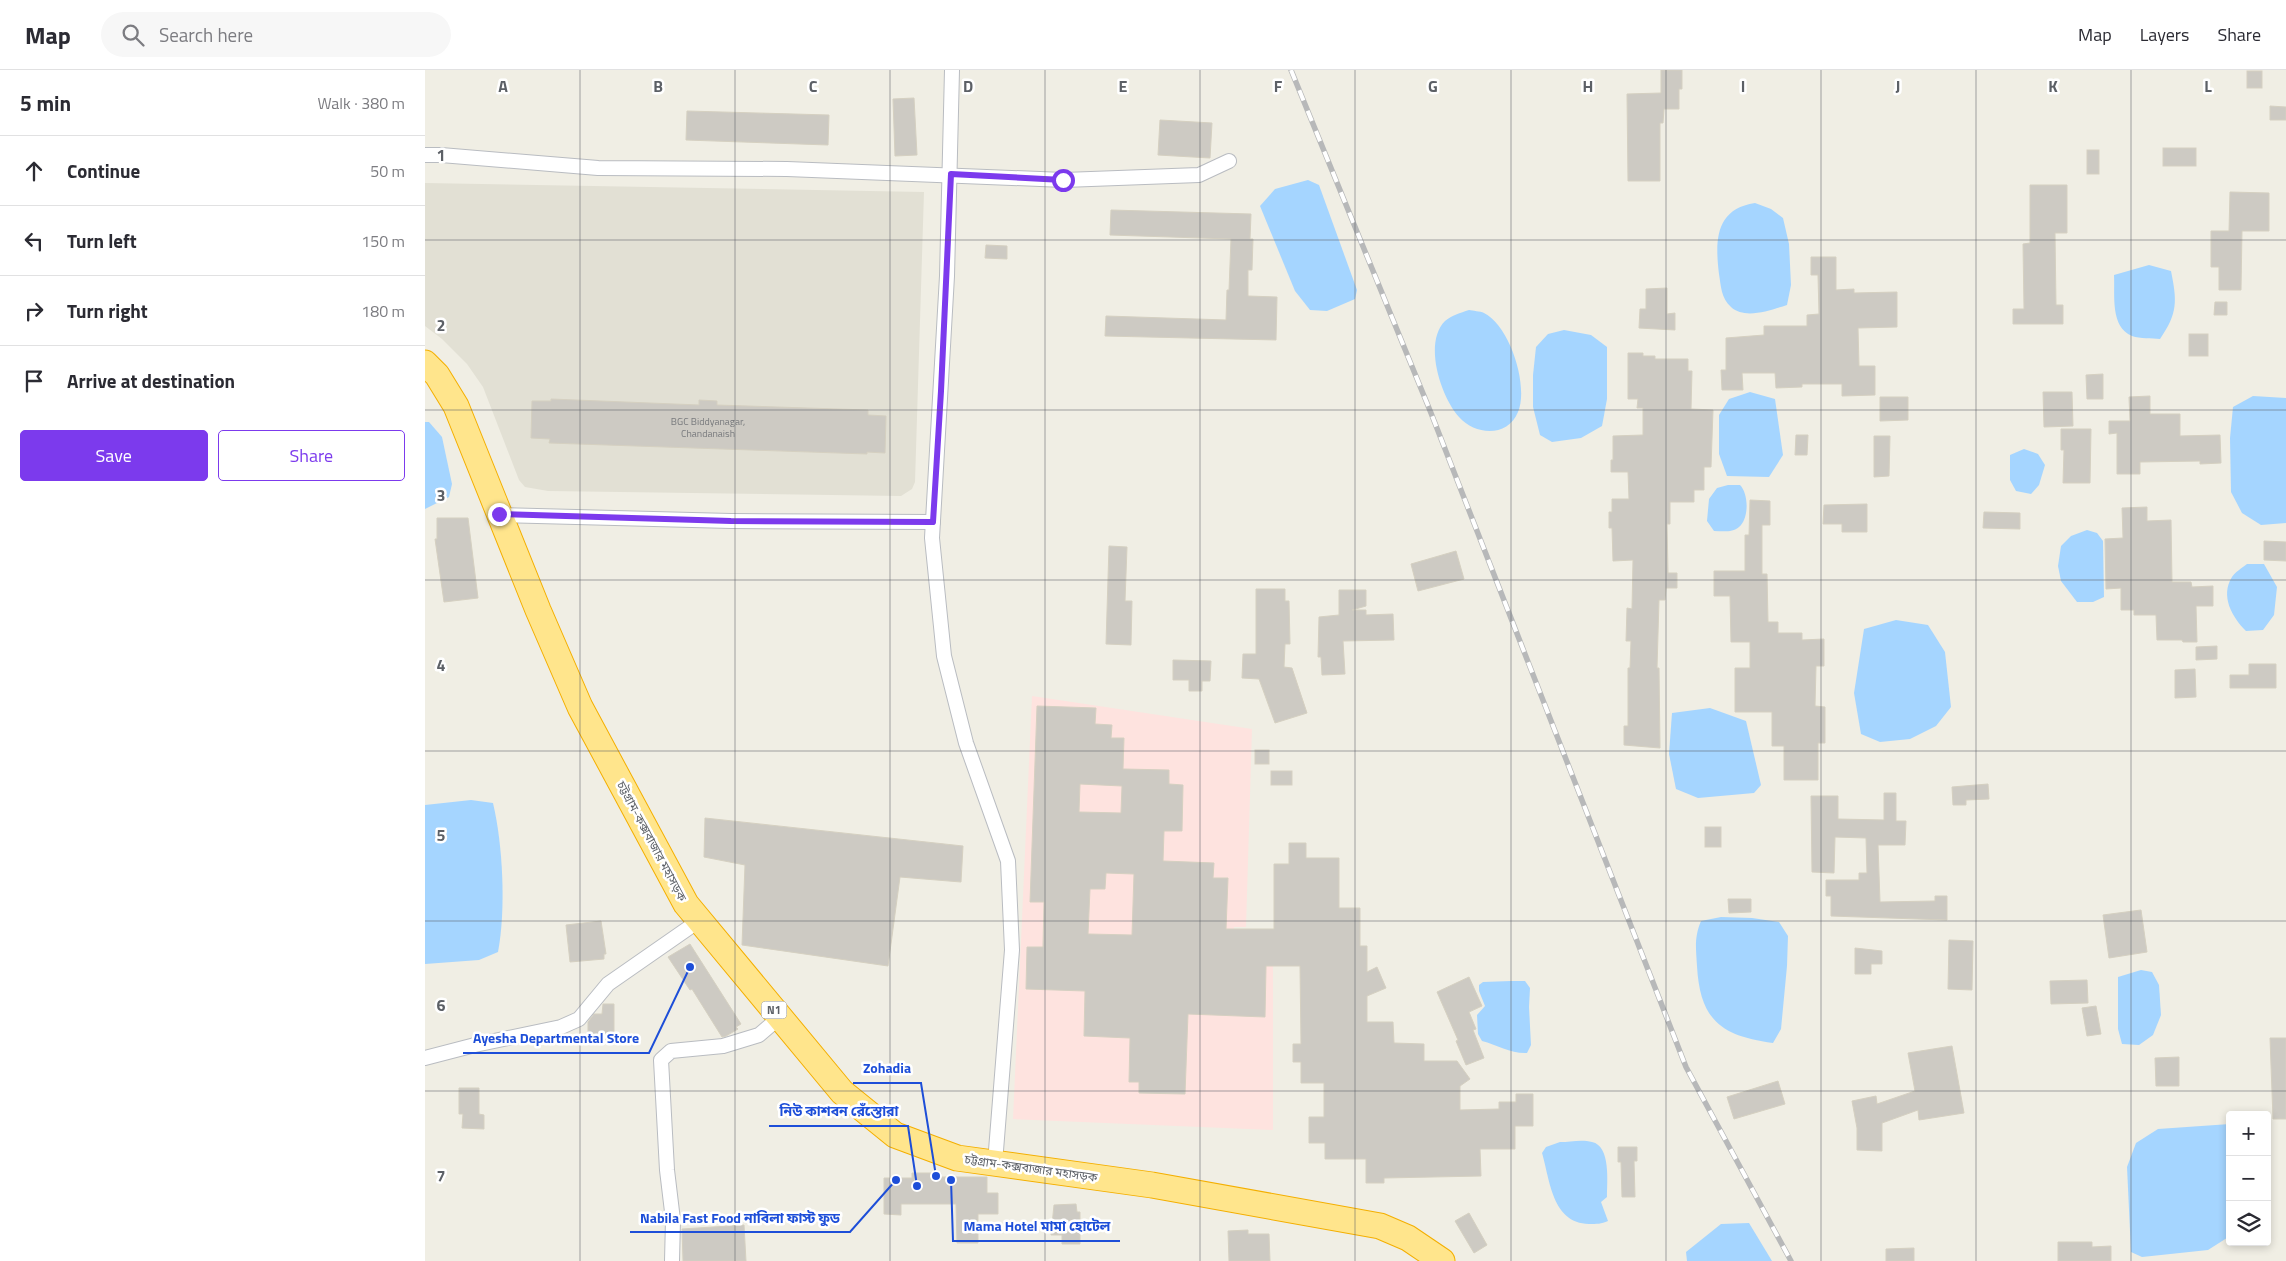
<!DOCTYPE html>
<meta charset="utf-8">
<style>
:root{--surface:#fff;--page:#f7f7f7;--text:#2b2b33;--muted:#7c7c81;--line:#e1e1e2;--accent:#7c3aed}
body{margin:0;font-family:"Titillium Web","Noto Sans Bengali",sans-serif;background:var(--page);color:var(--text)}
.controls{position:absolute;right:15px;bottom:15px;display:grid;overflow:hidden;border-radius:5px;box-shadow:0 2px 8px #0003}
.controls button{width:45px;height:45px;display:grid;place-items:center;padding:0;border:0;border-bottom:1px solid var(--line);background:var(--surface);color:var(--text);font:25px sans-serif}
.stop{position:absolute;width:15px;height:15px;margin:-11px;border:4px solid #7c3aed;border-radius:50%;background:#fff}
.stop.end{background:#7c3aed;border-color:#fff;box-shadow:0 1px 5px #0008}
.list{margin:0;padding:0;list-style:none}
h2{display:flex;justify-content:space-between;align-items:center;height:65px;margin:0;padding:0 20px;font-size:21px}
h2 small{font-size:16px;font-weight:400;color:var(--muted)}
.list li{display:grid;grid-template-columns:32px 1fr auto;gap:15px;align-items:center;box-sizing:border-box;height:70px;padding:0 20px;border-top:1px solid var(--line)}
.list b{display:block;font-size:19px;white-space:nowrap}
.list em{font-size:16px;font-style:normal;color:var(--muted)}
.actions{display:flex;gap:10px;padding:15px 20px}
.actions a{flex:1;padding:11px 0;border:1px solid var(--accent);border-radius:5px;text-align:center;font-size:18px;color:var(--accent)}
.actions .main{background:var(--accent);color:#fff}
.icon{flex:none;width:28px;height:28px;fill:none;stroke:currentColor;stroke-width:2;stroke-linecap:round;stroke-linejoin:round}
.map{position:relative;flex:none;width:1861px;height:1191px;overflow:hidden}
header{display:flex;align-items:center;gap:30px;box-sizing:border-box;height:70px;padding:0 25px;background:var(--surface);border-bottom:1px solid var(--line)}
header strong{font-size:24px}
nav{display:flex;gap:28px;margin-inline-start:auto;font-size:18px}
.search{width:350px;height:45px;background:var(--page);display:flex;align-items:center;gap:12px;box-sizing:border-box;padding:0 18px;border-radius:28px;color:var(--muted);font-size:19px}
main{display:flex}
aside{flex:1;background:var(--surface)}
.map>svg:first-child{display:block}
.education{fill:#e2e0d4}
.medical{fill:#fee3df}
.water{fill:#a5d5ff}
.building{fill:#cdcac3;stroke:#d5d0c1;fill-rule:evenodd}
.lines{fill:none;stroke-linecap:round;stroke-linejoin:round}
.street-casing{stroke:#b9bcc1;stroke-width:16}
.highway-casing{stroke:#f4af00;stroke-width:27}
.street{stroke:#fff;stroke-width:14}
.highway{stroke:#ffe58c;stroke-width:25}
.rail-casing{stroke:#b7b8b9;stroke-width:5.5}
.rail{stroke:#fff;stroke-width:4;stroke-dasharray:11;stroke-linecap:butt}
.route{stroke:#7c3aed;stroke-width:6}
.grid{fill:none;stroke:#5c6066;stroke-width:1;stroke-opacity:0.55}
.labels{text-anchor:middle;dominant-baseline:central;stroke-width:5;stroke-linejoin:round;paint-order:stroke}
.number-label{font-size:10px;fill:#787a7d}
.shield{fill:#fff;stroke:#8d9094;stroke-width:1}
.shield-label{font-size:11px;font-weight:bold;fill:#5c6066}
.street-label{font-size:12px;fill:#5c6066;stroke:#fff}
.grid-label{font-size:16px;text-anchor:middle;font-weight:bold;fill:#5c6066;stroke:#fff;stroke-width:5;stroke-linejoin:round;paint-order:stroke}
.leader{fill:none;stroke:#1d4ed8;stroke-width:2}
.callout-dot{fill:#1d4ed8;stroke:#fff;stroke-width:2}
.callout-label{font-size:14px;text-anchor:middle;font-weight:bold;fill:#1d4ed8;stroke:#fff;stroke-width:5;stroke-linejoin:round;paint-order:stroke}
</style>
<header>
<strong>Map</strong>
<div class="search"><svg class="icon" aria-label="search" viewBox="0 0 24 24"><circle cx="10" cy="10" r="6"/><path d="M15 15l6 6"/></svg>Search here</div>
<nav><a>Map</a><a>Layers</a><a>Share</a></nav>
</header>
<main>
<aside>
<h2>5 min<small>Walk · 380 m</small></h2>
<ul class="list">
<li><svg class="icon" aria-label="ahead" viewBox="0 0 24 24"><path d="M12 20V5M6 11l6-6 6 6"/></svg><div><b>Continue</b></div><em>50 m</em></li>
<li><svg class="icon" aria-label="left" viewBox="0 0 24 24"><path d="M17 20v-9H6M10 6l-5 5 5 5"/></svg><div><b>Turn left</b></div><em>150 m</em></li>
<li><svg class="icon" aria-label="right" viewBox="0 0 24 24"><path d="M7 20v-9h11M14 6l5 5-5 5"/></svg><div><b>Turn right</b></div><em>180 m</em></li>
<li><svg class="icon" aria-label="arrive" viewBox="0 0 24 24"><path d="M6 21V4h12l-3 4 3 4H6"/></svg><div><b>Arrive at destination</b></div></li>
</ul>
<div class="actions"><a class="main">Save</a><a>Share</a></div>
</aside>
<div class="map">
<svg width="1861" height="1191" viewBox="0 0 1861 1191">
<rect width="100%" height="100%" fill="#f0eee4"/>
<polygon class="education" points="0,113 499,122 490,412 487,419 476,426 123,421 100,417 94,410 58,317 42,294 17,269 0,256"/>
<polygon class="medical" points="607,626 827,659 821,857 809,857 809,877 848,877 848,1060 588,1049"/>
<g class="water">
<polygon points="883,110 894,115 932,220 930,229 902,241 885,240 870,221 835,136 850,119"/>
<path d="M 1330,133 L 1346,139 L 1358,148 L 1364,174 L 1366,215 L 1362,235 C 1346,240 1320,250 1306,237 C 1296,228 1296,216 1294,204 C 1290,171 1290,139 1330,133 Z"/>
<path d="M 1724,195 L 1746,201 C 1752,231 1753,243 1735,269 C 1727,268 1715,269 1707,266 C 1685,257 1690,225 1689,205 Z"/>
<path d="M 1044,240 C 1048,241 1055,241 1059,243 C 1085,256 1104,316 1093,342 C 1083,367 1051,366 1034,347 C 1016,327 998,273 1020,251 C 1027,245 1035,243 1044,240 Z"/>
<polygon points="1139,260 1166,265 1182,277 1182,329 1177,356 1156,368 1127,372 1115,365 1108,337 1108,305 1111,277 1123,264"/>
<polygon points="1325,322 1350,329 1358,385 1344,407 1302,406 1294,384 1294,345 1304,329"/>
<polygon points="1828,326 1861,328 1861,453 1836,455 1817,443 1806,422 1805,368 1808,337"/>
<polygon points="0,352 4,352 17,367 27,414 24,427 0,439"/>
<polygon points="1599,379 1613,384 1620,395 1614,415 1606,424 1591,421 1585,410 1585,385"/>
<path d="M 1303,415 L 1315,415 C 1324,424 1324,449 1314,457 C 1307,463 1297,461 1289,461 L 1282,451 L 1284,429 L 1292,418 Z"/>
<polygon points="1662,460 1672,463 1678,471 1679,527 1668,532 1652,532 1636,511 1633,496 1636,476 1646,466"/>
<path d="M 1822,494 L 1839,494 L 1852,517 L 1849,545 L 1838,560 L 1821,561 C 1807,547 1795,526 1807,507 C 1810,502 1817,498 1822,494 Z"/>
<polygon points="1471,550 1503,555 1520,582 1526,637 1511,656 1485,669 1455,672 1436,664 1429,623 1439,559"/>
<polygon points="1285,638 1321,651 1336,715 1329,723 1273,728 1251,719 1244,684 1247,643"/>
<path d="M 46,730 L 68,733 C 78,775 81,840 73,882 L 54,890 L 0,894 L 0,735 Z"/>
<path d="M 1296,847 L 1327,848 L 1354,852 L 1363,866 L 1362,896 L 1356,959 L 1348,973 C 1296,966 1275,950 1272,896 C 1271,878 1269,868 1276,851 Z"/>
<polygon points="1716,900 1727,902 1734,915 1736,945 1728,965 1714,975 1697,974 1693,959 1693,907"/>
<path d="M 1086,911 L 1100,911 L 1105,918 L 1104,937 L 1106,975 L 1102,983 C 1087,984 1072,975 1057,971 L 1053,964 L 1052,945 L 1060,936 L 1054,921 L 1054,915 L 1058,912 Z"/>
<polygon points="1805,1054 1805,1166 1783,1180 1717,1187 1706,1182 1702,1097 1711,1073 1733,1059"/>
<path d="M 1135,1072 C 1145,1072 1157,1069 1167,1072 C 1186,1076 1182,1112 1182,1127 L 1176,1132 L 1183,1151 C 1176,1154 1172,1154 1164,1154 C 1127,1153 1125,1110 1117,1083 L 1121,1077 Z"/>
<polygon points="1324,1153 1347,1191 1262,1191 1261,1182 1296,1154"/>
</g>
<g class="building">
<polygon points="1236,0 1257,0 1257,19 1254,19 1254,39 1239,39 1238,53 1235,53 1235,111 1203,111 1202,24 1236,23"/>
<rect x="1822" y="1" width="15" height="17"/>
<polygon points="489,28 492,85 470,86 468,29"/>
<polygon points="1845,36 1861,37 1861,50 1845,50"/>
<polygon points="262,41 404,45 403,75 261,70"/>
<polygon points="735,50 787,53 785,88 733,85"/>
<rect x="1738" y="78" width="33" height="18"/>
<rect x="1662" y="80" width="12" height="24"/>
<polygon points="1605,115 1642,115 1642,163 1630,163 1631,235 1638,235 1638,254 1588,254 1588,239 1599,239 1598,174 1605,173"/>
<polygon points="1805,122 1844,123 1844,161 1817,161 1816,220 1794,220 1794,197 1786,197 1786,161 1804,161"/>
<polygon points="686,140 826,144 825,169 828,169 827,200 823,200 823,226 852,227 851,270 680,266 681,246 801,250 802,220 804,220 806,169 685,165"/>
<polygon points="561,175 582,176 582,189 560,188"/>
<polygon points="1386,187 1411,187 1411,220 1429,219 1429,223 1472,222 1472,257 1433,258 1434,296 1450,296 1450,325 1417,326 1417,314 1377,314 1377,317 1351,318 1350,303 1317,303 1318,320 1297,320 1296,300 1301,300 1301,268 1339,265 1339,256 1382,256 1382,245 1394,244 1393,205 1386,205"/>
<polygon points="1242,218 1242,244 1250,243 1250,260 1214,258 1215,239 1221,239 1221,219"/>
<polygon points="1790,232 1802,232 1802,245 1789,245"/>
<rect x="1764" y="264" width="19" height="22"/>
<polygon points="1203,283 1218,283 1218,286 1230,286 1230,289 1263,289 1263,301 1267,301 1266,339 1288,340 1286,397 1279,397 1279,420 1269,420 1269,432 1245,432 1245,454 1242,454 1243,503 1252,503 1252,518 1241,518 1240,530 1234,530 1232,598 1234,598 1235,678 1199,675 1199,656 1203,656 1203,598 1205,598 1206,571 1201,571 1202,538 1207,539 1208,490 1188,491 1187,458 1184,458 1184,442 1187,442 1187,429 1204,429 1203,402 1186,402 1186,390 1188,390 1188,366 1218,365 1218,338 1212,338 1213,329 1203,329"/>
<polygon points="1678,304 1678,329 1662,329 1661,305"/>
<polygon points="1618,322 1647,322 1648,356 1619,357"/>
<polygon points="1725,326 1725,344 1755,344 1755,366 1795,365 1796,393 1775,394 1775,391 1715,392 1715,404 1692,404 1692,363 1684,364 1684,351 1705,351 1704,327"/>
<polygon points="1455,327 1483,327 1483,350 1455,351"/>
<polygon points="126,329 274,335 274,330 292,331 292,335 443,340 443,345 461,346 460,383 442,382 442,384 124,373 125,369 106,368 107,331 126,331"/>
<polygon points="1636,359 1666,359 1665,413 1638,413 1639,380 1636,380"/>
<polygon points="1371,365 1383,365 1382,385 1370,385"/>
<polygon points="1449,366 1465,366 1464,406 1449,407"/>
<polygon points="1325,430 1345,431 1345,455 1337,455 1337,504 1342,504 1343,552 1353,552 1353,563 1377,563 1377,570 1399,569 1399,596 1391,596 1390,636 1400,637 1400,673 1393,673 1393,710 1359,710 1359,676 1347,676 1347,642 1310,642 1310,598 1325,598 1325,572 1306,572 1305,526 1289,526 1289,501 1320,501 1320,465 1324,465"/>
<polygon points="1442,434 1442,462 1417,462 1417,454 1398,454 1399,435"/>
<polygon points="1722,437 1722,451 1746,450 1747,512 1766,512 1767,517 1788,516 1788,536 1771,536 1772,572 1758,572 1757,570 1732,570 1731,545 1709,545 1709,540 1696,540 1696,518 1681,519 1680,469 1698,468 1697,438"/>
<polygon points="1559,442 1595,443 1595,459 1558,458"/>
<polygon points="12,448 43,448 53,528 19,532 10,469 12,469"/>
<polygon points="1839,471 1861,472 1861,491 1839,490"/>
<polygon points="684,476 702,477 700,531 707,531 706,575 681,574"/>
<polygon points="1031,481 1039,509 993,521 986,494"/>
<polygon points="831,519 860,519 860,531 864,531 865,574 860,574 859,597 867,598 882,643 850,653 834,609 817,608 818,584 831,584"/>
<polygon points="914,520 941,520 941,536 927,540 941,540 941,545 968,544 969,570 918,571 920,604 897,605 896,587 893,587 894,547 914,545"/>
<polygon points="1792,576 1792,589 1771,590 1771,577"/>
<polygon points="748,590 786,591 785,611 777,611 777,621 764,621 764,610 748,610"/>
<polygon points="1824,594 1851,594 1851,618 1805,618 1805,605 1824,605"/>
<polygon points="1770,599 1771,627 1750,628 1750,600"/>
<path d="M 612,636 L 671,638 L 670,654 L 687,655 L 686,668 L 699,668 L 698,699 L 744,700 L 744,714 L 758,715 L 757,761 L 739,761 L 738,791 L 789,793 L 788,808 L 803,808 L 801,859 L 849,859 L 849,794 L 864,794 L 864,773 L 881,773 L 881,788 L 914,788 L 914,838 L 935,838 L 935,876 L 942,876 L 942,902 L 952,897 L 961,918 L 942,926 L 942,952 L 968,952 L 969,973 L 999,974 L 999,991 L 1032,991 L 1045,1009 L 1035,1016 L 1035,1040 L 1074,1039 L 1074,1032 L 1091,1032 L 1091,1024 L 1108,1024 L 1108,1056 L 1090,1056 L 1090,1079 L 1055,1079 L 1056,1106 L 959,1108 L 959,1113 L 941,1113 L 941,1089 L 900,1089 L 900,1073 L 884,1073 L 884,1047 L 899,1047 L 899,1013 L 876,1013 L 876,992 L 868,992 L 868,974 L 876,974 L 875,896 L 841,896 L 840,947 L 763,944 L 760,1024 L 714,1023 L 714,1012 L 704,1012 L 705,968 L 659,966 L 660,921 L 601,919 L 602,877 L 618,877 L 619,832 L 605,832 ZM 655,714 L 697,716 L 696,743 L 654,742 ZM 681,803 L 709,804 L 707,865 L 663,864 L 665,819 L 680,819 Z"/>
<rect x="830" y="680" width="14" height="14"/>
<rect x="846" y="701" width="21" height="14"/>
<polygon points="1563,714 1564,729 1541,730 1541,735 1528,735 1527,717"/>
<polygon points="1459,723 1471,723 1471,751 1481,751 1480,775 1453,775 1455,832 1510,831 1510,826 1522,826 1522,850 1406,846 1406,826 1401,826 1401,810 1434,810 1434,803 1442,803 1441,768 1410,767 1409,803 1387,802 1386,726 1413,726 1413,749 1459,750"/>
<polygon points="280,748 538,776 536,812 475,807 463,896 317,875 320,795 279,787"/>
<rect x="1280" y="757" width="16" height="20"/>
<polygon points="1303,829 1326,829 1326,842 1304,843"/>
<polygon points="1716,840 1722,882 1684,888 1678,845"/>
<polygon points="176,851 181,884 179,884 179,889 145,892 141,855"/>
<polygon points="1524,870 1548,871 1547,920 1523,919"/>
<polygon points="265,874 316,954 311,957 313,959 301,966 297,967 267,919 265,920 243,887"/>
<polygon points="1430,878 1457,881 1457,894 1446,894 1446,904 1430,904"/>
<polygon points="1044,907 1057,936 1044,942 1051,959 1048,960 1059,988 1041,995 1031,971 1033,970 1012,922"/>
<polygon points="1662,910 1663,933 1626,934 1625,911"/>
<polygon points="178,934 189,934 189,970 165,970 163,969 163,952 169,944 177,944"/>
<polygon points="1671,936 1676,964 1662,966 1657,938"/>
<polygon points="1845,968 1861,968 1861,1049 1848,1049"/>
<polygon points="1527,976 1539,1043 1494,1050 1493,1040 1457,1053 1457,1081 1432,1080 1432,1058 1427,1031 1451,1026 1452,1034 1490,1021 1483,983"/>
<polygon points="1754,987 1754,1016 1731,1016 1730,988"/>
<polygon points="1353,1011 1360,1034 1309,1049 1302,1027"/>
<polygon points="34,1018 54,1018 54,1044 59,1045 59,1059 37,1058 38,1044 34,1044"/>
<polygon points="1193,1077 1212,1077 1212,1091 1209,1091 1210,1127 1197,1127 1196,1092 1193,1092"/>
<polygon points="487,1103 516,1103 516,1107 562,1107 562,1123 573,1123 573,1144 553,1144 553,1173 532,1173 531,1134 476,1134 476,1145 459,1144 459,1108 487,1108"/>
<polygon points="651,1134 652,1142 655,1142 655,1174 637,1174 637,1165 626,1165 629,1135"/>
<polygon points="1044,1143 1062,1175 1049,1183 1030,1151"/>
<polygon points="319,1155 321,1191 258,1191 257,1159"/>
<polygon points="823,1160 823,1164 844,1164 845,1191 804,1191 803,1161"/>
<polygon points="1633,1172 1667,1172 1667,1177 1686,1176 1686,1191 1633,1191"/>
<polygon points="1489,1178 1489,1191 1461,1191 1461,1179"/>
</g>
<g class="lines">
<defs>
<g id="street">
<polyline points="527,0 522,206 507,468 519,586 541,673 583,791 587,880 570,1093"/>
<polyline points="0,85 16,85 173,98 362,99 639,110 774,105 804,91"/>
<polyline points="74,445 306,451 508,452"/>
<polyline points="0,988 50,975 136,957 154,949 183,914 275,850"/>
<polyline points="247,1191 248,1150 242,1100 236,990 246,981 298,976 334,965 355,947"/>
</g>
<polyline id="highway" points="0,293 12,305 31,336 113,540 155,637 261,834 417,1022 470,1065 532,1088 727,1115 955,1156 983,1168 1017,1191"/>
</defs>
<use href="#street" class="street-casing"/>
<use href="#highway" class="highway-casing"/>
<use href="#street" class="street"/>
<use href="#highway" class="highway"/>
<defs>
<polyline id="rail" points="866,0 1006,343 1261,997 1366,1191"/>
</defs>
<use href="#rail" class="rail-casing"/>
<use href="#rail" class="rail"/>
</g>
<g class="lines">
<polyline class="route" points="74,444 306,451 508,452 516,321 526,104 638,110"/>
</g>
<path class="grid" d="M 155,0 L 155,1191M 310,0 L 310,1191M 465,0 L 465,1191M 620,0 L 620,1191M 775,0 L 775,1191M 930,0 L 930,1191M 1086,0 L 1086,1191M 1241,0 L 1241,1191M 1396,0 L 1396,1191M 1551,0 L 1551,1191M 1706,0 L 1706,1191M 0,170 L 1861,170M 0,340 L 1861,340M 0,510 L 1861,510M 0,681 L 1861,681M 0,851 L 1861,851M 0,1021 L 1861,1021"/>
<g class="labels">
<g class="number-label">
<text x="283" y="351">BGC Biddyanagar,<tspan x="283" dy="12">Chandanaish</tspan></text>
</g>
<rect class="shield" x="336.5" y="931.5" width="25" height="17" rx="4"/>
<g class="shield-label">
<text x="349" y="940">N1</text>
</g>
<g class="street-label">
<text transform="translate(227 771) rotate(62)">চট্টগ্রাম-কক্সবাজার মহাসড়ক</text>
<text transform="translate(606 1098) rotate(8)">চট্টগ্রাম-কক্সবাজার মহাসড়ক</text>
</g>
</g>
<g class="grid-label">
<text x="78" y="22">A</text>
<text x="233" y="22">B</text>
<text x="388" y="22">C</text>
<text x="543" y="22">D</text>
<text x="698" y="22">E</text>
<text x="853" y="22">F</text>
<text x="1008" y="22">G</text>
<text x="1163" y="22">H</text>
<text x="1318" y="22">I</text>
<text x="1473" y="22">J</text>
<text x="1628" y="22">K</text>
<text x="1783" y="22">L</text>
<text x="16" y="91">1</text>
<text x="16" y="261">2</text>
<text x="16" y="431">3</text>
<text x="16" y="601">4</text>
<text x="16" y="771">5</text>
<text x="16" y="941">6</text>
<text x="16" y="1112">7</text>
</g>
<path class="leader" d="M265 897L224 983H38M511 1106L496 1013H428M492 1116L483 1056H344M471 1110L425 1162H205M526 1110L528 1171H695"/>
<g class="callout-dot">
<circle cx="265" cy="897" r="5"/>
<circle cx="511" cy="1106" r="5"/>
<circle cx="492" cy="1116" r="5"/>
<circle cx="471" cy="1110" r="5"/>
<circle cx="526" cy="1110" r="5"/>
</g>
<g class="callout-label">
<text x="131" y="973">Ayesha Departmental Store</text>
<text x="462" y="1003">Zohadia</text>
<text x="414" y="1046">নিউ কাশবন রেঁস্তোরা</text>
<text x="315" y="1153">Nabila Fast Food নাবিলা ফাস্ট ফুড</text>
<text x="612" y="1161">Mama Hotel মামা হোটেল</text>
</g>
</svg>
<div class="controls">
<button>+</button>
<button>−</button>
<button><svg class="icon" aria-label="layers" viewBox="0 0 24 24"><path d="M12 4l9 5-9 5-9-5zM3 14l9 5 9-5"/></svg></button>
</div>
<div class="stop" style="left:638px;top:110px"></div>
<div class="stop end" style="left:74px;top:444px"></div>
</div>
</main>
